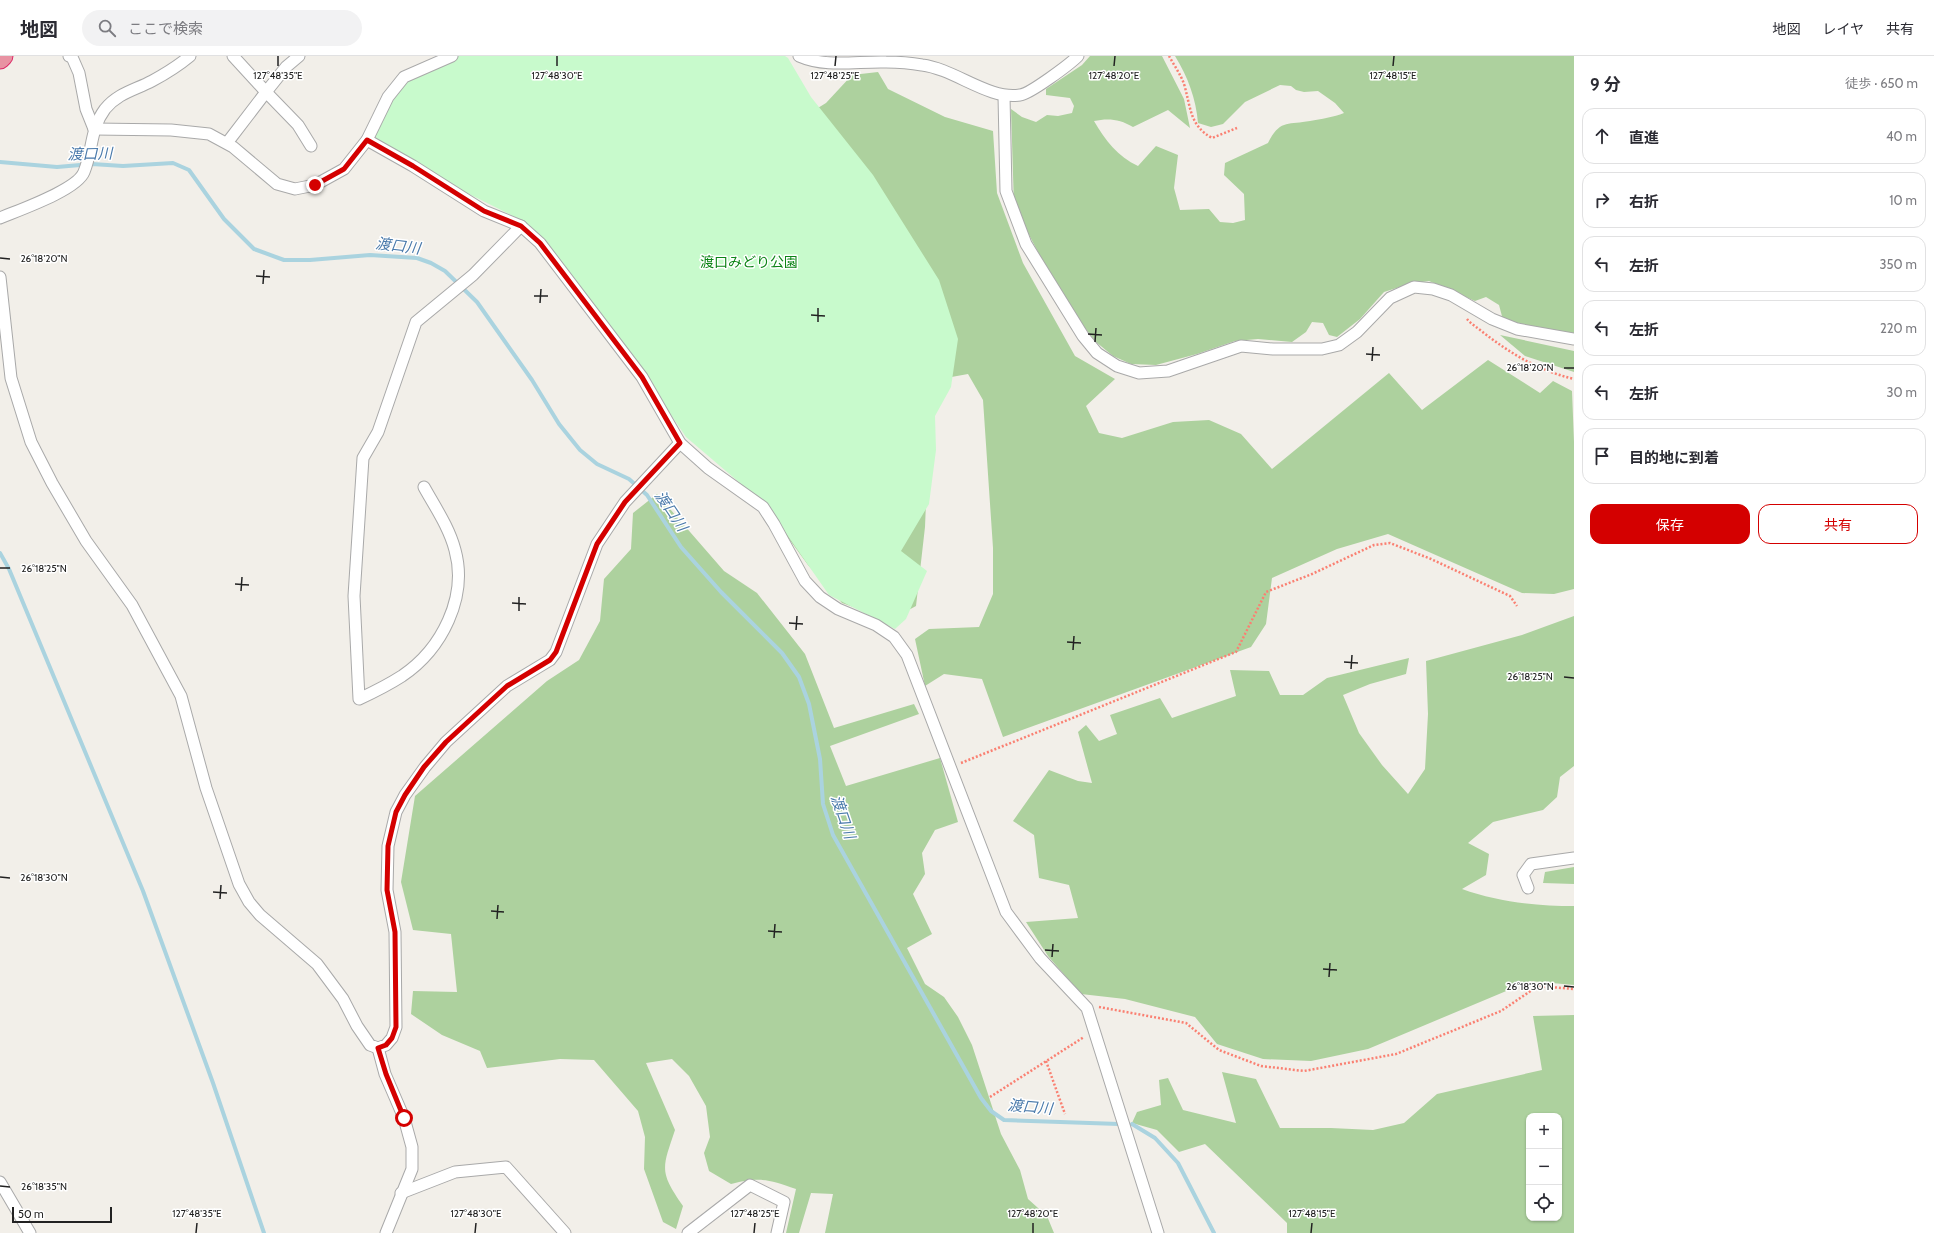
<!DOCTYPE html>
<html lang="ja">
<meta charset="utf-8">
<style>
:root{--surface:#fff;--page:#f2f2f3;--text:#2b2b33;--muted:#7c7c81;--line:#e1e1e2;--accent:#d40000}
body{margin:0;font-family:Cabin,"Noto Sans JP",sans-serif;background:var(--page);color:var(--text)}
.controls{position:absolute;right:12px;bottom:12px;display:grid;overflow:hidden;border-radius:8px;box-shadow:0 1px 3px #0004}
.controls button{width:36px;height:36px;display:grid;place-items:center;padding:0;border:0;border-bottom:1px solid var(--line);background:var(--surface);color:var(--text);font:20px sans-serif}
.scale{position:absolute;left:12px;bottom:10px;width:100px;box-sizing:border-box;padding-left:4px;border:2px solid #222;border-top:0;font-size:11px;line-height:14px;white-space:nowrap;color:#222;-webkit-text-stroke:3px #fff;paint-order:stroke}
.stop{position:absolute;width:12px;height:12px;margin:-9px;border:3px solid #d40000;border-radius:50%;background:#fff}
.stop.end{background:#d40000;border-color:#fff;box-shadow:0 1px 4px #0008}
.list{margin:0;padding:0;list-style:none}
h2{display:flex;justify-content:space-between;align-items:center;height:52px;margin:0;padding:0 16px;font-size:17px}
h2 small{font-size:13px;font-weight:400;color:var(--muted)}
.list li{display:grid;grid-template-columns:26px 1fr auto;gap:12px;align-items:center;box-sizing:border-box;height:56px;margin:0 8px 8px;padding:0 8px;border:1px solid var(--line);border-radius:12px}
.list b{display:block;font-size:15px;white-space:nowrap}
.list em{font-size:13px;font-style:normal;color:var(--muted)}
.actions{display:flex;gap:8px;padding:12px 16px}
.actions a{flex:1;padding:9px 0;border:1px solid var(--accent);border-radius:12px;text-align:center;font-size:14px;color:var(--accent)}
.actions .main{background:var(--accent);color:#fff}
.icon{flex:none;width:22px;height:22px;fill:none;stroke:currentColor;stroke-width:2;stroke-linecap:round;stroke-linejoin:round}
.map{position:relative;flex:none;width:1574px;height:1177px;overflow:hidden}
header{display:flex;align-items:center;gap:24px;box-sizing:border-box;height:56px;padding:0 20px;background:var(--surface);border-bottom:1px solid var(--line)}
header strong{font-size:19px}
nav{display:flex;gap:22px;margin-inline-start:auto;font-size:14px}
.search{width:280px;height:36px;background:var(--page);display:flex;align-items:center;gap:10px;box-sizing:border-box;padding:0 14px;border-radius:22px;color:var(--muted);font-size:15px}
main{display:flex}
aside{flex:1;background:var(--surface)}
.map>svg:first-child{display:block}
.forest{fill:#add19e;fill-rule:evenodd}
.park{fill:#c8facc}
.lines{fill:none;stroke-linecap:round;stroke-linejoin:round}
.stream{stroke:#aad3df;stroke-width:4}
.street-casing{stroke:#a9a9a9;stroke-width:13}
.highway-casing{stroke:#dc2a67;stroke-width:21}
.path{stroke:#fa8072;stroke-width:2.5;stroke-dasharray:2 2;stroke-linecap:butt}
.street{stroke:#fff;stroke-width:11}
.highway{stroke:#e892a2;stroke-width:19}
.route{stroke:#d40000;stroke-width:5}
.ticks{fill:none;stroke:#222;stroke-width:1.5}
.labels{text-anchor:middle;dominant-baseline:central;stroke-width:3;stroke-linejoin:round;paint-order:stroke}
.park-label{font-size:14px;fill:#0c8416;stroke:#fff}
.water-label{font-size:15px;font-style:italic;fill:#4a7aab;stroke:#fff}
.ticks-label{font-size:10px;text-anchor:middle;fill:#222;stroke:#fff;stroke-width:3;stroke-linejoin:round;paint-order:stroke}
</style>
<header>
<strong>地図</strong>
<div class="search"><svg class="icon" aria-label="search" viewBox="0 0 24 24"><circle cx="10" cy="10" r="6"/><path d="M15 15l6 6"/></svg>ここで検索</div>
<nav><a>地図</a><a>レイヤ</a><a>共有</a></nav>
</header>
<main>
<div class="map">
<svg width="1574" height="1177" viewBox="0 0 1574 1177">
<rect width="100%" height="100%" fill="#f2efe9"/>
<g class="forest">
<path d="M 1090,0 L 1162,0 L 1184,43 L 1190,72 L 1168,54 L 1133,71 C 1120,63 1108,62 1094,65 C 1105,84 1118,101 1138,110 L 1156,90 L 1178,99 L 1174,132 L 1180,154 L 1209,153 L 1220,166 L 1233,167 L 1245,164 L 1244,138 L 1224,119 L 1225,107 L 1268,87 C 1280,63 1288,69 1310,65 C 1321,63 1334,61 1344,57 L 1335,47 L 1318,35 L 1304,36 L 1296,34 L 1291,30 L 1280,29 L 1245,46 L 1223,68 L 1211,71 L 1198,67 C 1196,43 1188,21 1175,0 L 1574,0 L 1574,279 L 1538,273 L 1503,264 L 1499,249 L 1486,241 L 1475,245 L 1429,225 L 1409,228 L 1384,236 L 1360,263 L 1337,281 L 1329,279 L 1323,267 L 1312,266 L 1306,276 L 1292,286 L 1258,283 L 1235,285 L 1197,298 L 1156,309 L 1131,308 L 1113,300 L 1096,286 L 1077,262 L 1044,207 L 1014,151 L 1011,53 L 1022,61 L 1036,66 L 1047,59 L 1058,60 L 1072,57 L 1074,50 L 1070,42 L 1046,39 L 1046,33 L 1082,9 Z"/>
<polygon points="878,16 888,33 945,61 993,75 997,137 1023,207 1075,300 1115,323 1086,350 1099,377 1122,382 1173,366 1209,364 1241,378 1272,413 1389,317 1422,354 1488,304 1540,337 1553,325 1572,335 1574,386 1574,533 1554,538 1522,537 1388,478 1337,493 1272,522 1266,568 1251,591 1003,681 982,623 944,618 925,630 915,583 929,573 979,571 993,538 993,492 983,344 968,318 946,322 930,347 925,471 916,550 890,564 842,547 808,509 765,450 699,388 813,55 826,47 852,19"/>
<polygon points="1500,279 1574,295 1574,316 1525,300"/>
<path d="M 657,438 L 724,515 L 757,537 L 805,598 L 834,672 L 914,648 L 919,658 L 830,690 L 846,730 L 940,702 L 958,766 L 935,774 L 922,797 L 925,818 L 913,838 L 932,878 L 907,892 L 925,928 L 944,941 L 958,961 L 972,989 L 1001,1078 L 1020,1114 L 1028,1143 L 1047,1160 L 1054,1177 L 825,1177 L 833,1138 L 811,1137 L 799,1177 L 786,1177 L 796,1133 C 768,1123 760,1121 731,1128 L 709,1115 L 704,1097 L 710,1081 L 706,1050 L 689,1020 L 672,1003 L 646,1007 L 675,1074 C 662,1113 659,1115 683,1150 L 676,1173 L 663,1166 L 644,1113 L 645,1081 L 638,1055 L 594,1004 L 560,1003 L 487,1012 L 480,995 L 442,979 L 411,958 L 413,935 L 457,936 L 451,878 L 413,874 L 401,826 L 415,740 L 547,625 L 579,604 L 600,565 L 604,523 L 631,493 L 633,457 Z"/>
<path d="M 1574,560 L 1574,710 L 1560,721 L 1557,741 L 1543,754 L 1493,766 L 1468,787 L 1489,798 L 1486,819 L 1462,833 C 1498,846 1537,850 1574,850 L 1574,929 L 1530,925 L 1368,993 L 1311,1005 L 1263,1003 L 1217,988 L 1195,961 L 1125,943 L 1081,938 L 1048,900 L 1026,866 L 1078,862 L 1069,829 L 1039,822 L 1034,779 L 1013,765 L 1049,714 L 1078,725 L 1092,727 L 1078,676 L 1086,669 L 1099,685 L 1117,678 L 1110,659 L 1160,642 L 1172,662 L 1236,640 L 1230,614 L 1269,615 L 1280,639 L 1303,639 L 1327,622 L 1409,602 L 1406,618 L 1370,628 L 1343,639 L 1359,677 L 1382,709 L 1408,738 L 1425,713 L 1428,658 L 1426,605 L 1522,579 Z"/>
<polygon points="1574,811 1574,828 1543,827 1545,816"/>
<path d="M 1574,959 L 1574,1177 L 1287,1177 L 1287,1167 L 1205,1088 L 1179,1096 L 1157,1074 L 1132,1067 L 1137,1056 L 1161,1049 L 1159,1024 L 1168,1022 L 1183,1054 L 1236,1067 L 1222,1016 L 1256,1023 L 1280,1072 L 1331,1072 L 1373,1074 L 1404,1067 L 1437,1038 L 1542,1014 L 1533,960 ZM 1529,1060 L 1559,1060 L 1559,1162 L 1529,1162 Z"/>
</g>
<polygon class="park" points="452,0 785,0 788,2 811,41 873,119 939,224 958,283 951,331 935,360 936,394 929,448 901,495 927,515 906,563 895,573 829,539 767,450 686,381 638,310 572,219 525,166 413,110 367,84 403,23"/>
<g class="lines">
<g class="stream">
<polyline points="0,106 57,111 92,108 123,110 173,107 189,114 224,163 254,193 284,204 310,204 370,199 417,202 431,207 445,215 477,246 532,324 559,368 580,394 597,408 629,423 647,439 681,491 721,536 782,597 799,621 809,648 820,703 823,748 833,779 981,1042 991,1055 1004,1064 1119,1068"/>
<polyline points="0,497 9,513 143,835 213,1027 264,1177"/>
<polyline points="1132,1068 1155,1082 1178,1107 1214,1177"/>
</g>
<defs>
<g id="street">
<polyline points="69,0 72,1 79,17 86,53 94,73"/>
<polyline points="233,0 266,36 286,11 299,0"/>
<path d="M 799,0 C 826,12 857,5 886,6 C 898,6 911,7 922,9 C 955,13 988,44 1020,39 C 1030,38 1070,8 1078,0"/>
<polyline points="1004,40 1006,135 1026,188 1083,280 1097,297 1117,310 1139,317 1168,315 1241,290 1273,293 1322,293 1339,289 1357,276 1390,242 1414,231 1433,233 1451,239 1492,263 1517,273 1574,283"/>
<polyline points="94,73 171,74 209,78 233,91 277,128 295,133 315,129 344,113 367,84 388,41 404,21 452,0"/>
<polyline points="367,84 413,110 484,155 521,170 540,187 642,321 680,387 708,412 763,451 774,468 805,525 820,541 838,553 876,569 894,581 907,599 1006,856 1040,902 1087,952 1158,1177"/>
<polyline points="227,87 266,36 298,69 311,90"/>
<path d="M 0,162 C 19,154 77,134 84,116 C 93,94 90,73 105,53 C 118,37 135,34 152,25 C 165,18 178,10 190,0"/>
<polyline points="0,221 11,322 31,386 52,427 86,485 132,549 181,640 206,732 239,828 249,846 260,859 317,908 343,943 357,970 370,989 378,992 386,989 392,982 396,971 395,876 387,834 388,790 396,756 405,739 425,711 446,686 507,630 550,604 556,596 597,488 625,446 680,387"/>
<path d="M 424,431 C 435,451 449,471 455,494 C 468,541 442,593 402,620 C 388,629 374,636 359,643 L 354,540 L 363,402 L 378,376 L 416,266 L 473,219 L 521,170"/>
<polyline points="1528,832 1523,819 1531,808 1574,802"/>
<polyline points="378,992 385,1018 404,1062 412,1091 412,1113 386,1177"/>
<polyline points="0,1126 30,1177"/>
<polyline points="401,1137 455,1116 506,1111 565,1177"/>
<polyline points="688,1177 750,1129 784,1146 777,1177"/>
</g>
<polyline id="highway" points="0,3 3,0"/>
</defs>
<use href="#street" class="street-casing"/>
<use href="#highway" class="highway-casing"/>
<g class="path">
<path d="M 1169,0 C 1174,9 1181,19 1184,28 C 1191,51 1189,69 1212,82 L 1237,72"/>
<path d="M 1467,263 C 1471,268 1478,272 1484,277 C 1511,298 1540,315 1574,323"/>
<polyline points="961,707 1236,596 1266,536 1312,518 1374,489 1390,487 1431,503 1510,540 1517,550"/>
<polyline points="1099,951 1186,967 1219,994 1261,1010 1304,1015 1396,998 1501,955 1538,930 1574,933"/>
<polyline points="1046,1005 1065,1058"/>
<polyline points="990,1041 1084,981"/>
</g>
<use href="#street" class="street"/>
<use href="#highway" class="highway"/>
</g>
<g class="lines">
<polyline class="route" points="315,129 344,113 367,84 413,110 484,155 521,170 540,187 642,321 680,387 625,446 597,488 556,596 550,604 507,630 446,686 424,711 405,739 396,756 388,790 387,834 395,876 396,971 392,982 386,989 378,992 386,1018 404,1062"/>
</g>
<path class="ticks" d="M 278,10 L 278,0M 557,10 L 557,0M 835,10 L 836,0M 1114,10 L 1115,0M 1393,10 L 1394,0M 0,202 L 10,203M 256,220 L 270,221M 263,228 L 264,214M 534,240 L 548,240M 540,247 L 541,233M 811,259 L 825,260M 818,266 L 818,252M 1088,278 L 1102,279M 1095,286 L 1096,272M 1366,298 L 1380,299M 1372,305 L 1373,291M 1564,312 L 1574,312M 0,512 L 10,512M 235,528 L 249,529M 241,535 L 242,521M 512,547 L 526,548M 519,555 L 519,541M 789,567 L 803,568M 796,574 L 797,560M 1067,586 L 1081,587M 1073,594 L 1074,580M 1344,606 L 1358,607M 1351,613 L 1352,599M 1564,621 L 1574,622M 0,821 L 10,822M 213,836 L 227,837M 220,843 L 221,829M 491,855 L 504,856M 497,863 L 498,849M 768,875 L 782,876M 774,882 L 775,868M 1045,894 L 1059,895M 1052,901 L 1053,888M 1323,913 L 1337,914M 1329,921 L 1330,907M 1564,930 L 1574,931M 0,1130 L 10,1131M 196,1177 L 197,1167M 475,1177 L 476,1167M 754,1177 L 755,1167M 1033,1177 L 1033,1167M 1311,1177 L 1312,1167"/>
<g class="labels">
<g class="park-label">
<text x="749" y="206">渡口みどり公園</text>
</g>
<g class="water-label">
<text transform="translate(90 98) rotate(-1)">渡口川</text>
<text transform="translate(398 190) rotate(7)">渡口川</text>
<text transform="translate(671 455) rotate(56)">渡口川</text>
<text transform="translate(843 761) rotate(71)">渡口川</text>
<text transform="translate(1030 1051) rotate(5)">渡口川</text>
</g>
</g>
<g class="ticks-label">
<text x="278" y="23">127°48'35"E</text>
<text x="557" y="23">127°48'30"E</text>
<text x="835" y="23">127°48'25"E</text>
<text x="1114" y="23">127°48'20"E</text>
<text x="1393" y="23">127°48'15"E</text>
<text x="44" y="206">26°18'20"N</text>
<text x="1530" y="315">26°18'20"N</text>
<text x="44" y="516">26°18'25"N</text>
<text x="1530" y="624">26°18'25"N</text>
<text x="44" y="825">26°18'30"N</text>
<text x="1530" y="934">26°18'30"N</text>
<text x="44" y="1134">26°18'35"N</text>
<text x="197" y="1161">127°48'35"E</text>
<text x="476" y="1161">127°48'30"E</text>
<text x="755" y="1161">127°48'25"E</text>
<text x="1033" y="1161">127°48'20"E</text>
<text x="1312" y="1161">127°48'15"E</text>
</g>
</svg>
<div class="controls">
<button>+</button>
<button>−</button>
<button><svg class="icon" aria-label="locate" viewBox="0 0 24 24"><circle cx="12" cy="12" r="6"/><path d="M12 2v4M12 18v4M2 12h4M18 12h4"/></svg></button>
</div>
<div class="scale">50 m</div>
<div class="stop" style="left:404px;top:1062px"></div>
<div class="stop end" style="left:315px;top:129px"></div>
</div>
<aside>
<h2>9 分<small>徒歩 · 650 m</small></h2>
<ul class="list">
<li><svg class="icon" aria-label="ahead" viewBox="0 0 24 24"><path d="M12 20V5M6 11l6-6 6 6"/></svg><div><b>直進</b></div><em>40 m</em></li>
<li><svg class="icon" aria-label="right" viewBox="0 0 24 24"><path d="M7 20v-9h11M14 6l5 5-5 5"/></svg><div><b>右折</b></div><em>10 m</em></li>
<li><svg class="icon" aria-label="left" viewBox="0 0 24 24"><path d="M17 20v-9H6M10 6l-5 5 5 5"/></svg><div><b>左折</b></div><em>350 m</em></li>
<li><svg class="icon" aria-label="left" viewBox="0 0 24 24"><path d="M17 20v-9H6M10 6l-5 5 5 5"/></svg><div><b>左折</b></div><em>220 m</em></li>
<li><svg class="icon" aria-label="left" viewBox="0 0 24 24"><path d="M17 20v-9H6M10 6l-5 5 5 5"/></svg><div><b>左折</b></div><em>30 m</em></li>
<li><svg class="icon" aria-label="arrive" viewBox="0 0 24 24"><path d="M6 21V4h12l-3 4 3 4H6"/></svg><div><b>目的地に到着</b></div></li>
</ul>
<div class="actions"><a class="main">保存</a><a>共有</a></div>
</aside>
</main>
